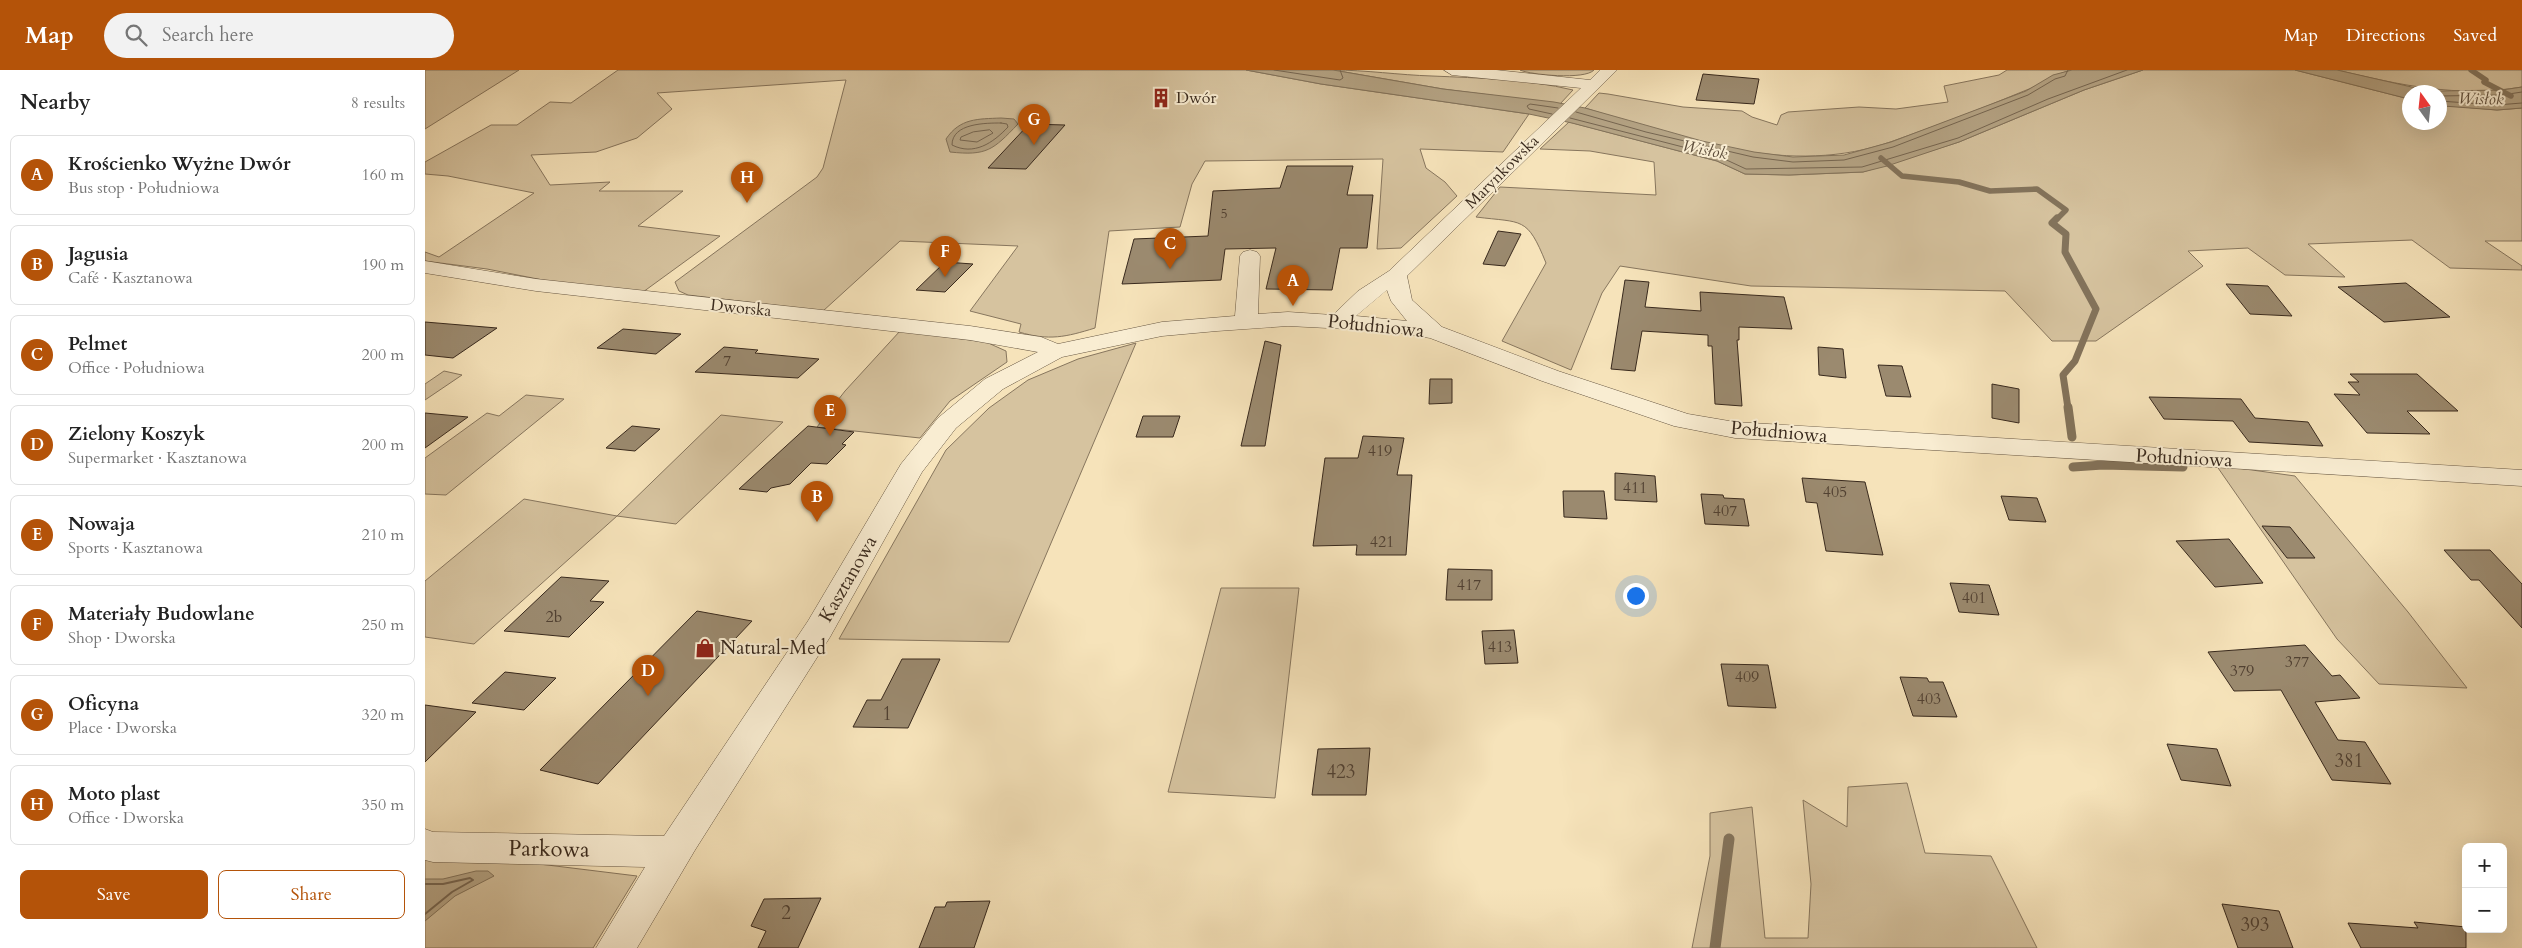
<!DOCTYPE html>
<meta charset="utf-8">
<style>
:root{--surface:#fff;--page:#f2f2f2;--text:#222;--muted:#767676;--line:#e0e0e0;--accent:#b45309}
body{margin:0;font-family:Cardo,serif;background:var(--page);color:var(--text)}
.controls{position:absolute;right:15px;bottom:15px;display:grid;overflow:hidden;border-radius:8px;box-shadow:0 5px 20px #0002}
.controls button{width:45px;height:45px;display:grid;place-items:center;padding:0;border:0;border-bottom:1px solid var(--line);background:var(--surface);color:var(--text);font:25px sans-serif}
.compass{position:absolute;left:1977px;top:15px;width:45px;height:45px;border-radius:50%;background:var(--surface);box-shadow:0 5px 20px #0002;rotate:345deg}
.you{position:absolute;left:1210px;top:525px;width:18px;height:18px;margin:-12px;border:4px solid #fff;border-radius:50%;background:#1a73e8;box-shadow:0 0 0 8px #1a73e833}
.badge{display:grid;place-items:center;width:32px;height:32px;border-radius:50%;background:var(--accent);color:#fff;font-size:16px;font-weight:700}
.pin{position:absolute;translate:-50% -41px;filter:drop-shadow(0 1px 2px #0008)}
.pin::after{content:'';position:absolute;top:26px;width:18px;height:15px;background:inherit;clip-path:polygon(0 0,100% 0,50% 100%)}
.list{margin:0;padding:0;list-style:none}
h2{display:flex;justify-content:space-between;align-items:center;height:65px;margin:0;padding:0 20px;font-size:21px}
h2 small{font-size:16px;font-weight:400;color:var(--muted)}
.list li{display:grid;grid-template-columns:32px 1fr auto;gap:15px;align-items:center;box-sizing:border-box;height:80px;margin:0 10px 10px;padding:0 10px;border:1px solid var(--line);border-radius:8px}
.list b{display:block;font-size:19px;white-space:nowrap}
.list p{margin:0;font-size:16px;white-space:nowrap;color:var(--muted)}
.list em{font-size:16px;font-style:normal;color:var(--muted)}
.actions{display:flex;gap:10px;padding:15px 20px}
.actions a{flex:1;padding:11px 0;border:1px solid var(--accent);border-radius:8px;text-align:center;font-size:18px;color:var(--accent)}
.actions .main{background:var(--accent);color:#fff}
.icon{flex:none;width:28px;height:28px;fill:none;stroke:currentColor;stroke-width:2;stroke-linecap:round;stroke-linejoin:round}
.map{position:relative;flex:none;width:2097px;height:878px;overflow:hidden}
header{display:flex;align-items:center;gap:30px;box-sizing:border-box;height:70px;padding:0 25px;background:var(--accent);color:#fff}
header strong{font-size:24px}
nav{display:flex;gap:28px;margin-inline-start:auto;font-size:18px}
.search{width:350px;height:45px;background:var(--page);display:flex;align-items:center;gap:12px;box-sizing:border-box;padding:0 18px;border-radius:28px;color:var(--muted);font-size:19px}
main{display:flex}
aside{flex:1;background:var(--surface)}
.map>svg:first-child{display:block}
.green{fill:#d6c39f;stroke:#87765e}
.water{fill:#b5a485;stroke:#83735b}
.lines{fill:none;stroke-linecap:round;stroke-linejoin:round}
.shore-far1{stroke:#766651;stroke-width:1}
.shore{stroke:#766651;stroke-width:2}
.stream-far3{stroke:#83735b;stroke-width:5.5}
.stream-far2{stroke:#83735b;stroke-width:7}
.stream-far1{stroke:#83735b;stroke-width:9}
.stream{stroke:#83735b;stroke-width:11}
.building{fill:#9b8a6f;stroke:#38291d}
.minor-casing{stroke:#685844;stroke-width:1}
.minor{fill:#f9edd2;fill-rule:evenodd}
.labels{text-anchor:middle;dominant-baseline:central;stroke-width:4;stroke-linejoin:round;paint-order:stroke}
.far-number-label{font-size:14px;fill:#514132}
.far-poi-label{font-size:16px;fill:#38291d;stroke:#f9edd2;text-anchor:start}
.far-water-label{font-size:16px;font-style:italic;fill:#5e4e3c;stroke:#f9edd2}
.far-street-label{font-size:16px;fill:#38291d;stroke:#f9edd2}
.number-label{font-size:16px;fill:#514132}
.street-label{font-size:19px;fill:#38291d;stroke:#f9edd2}
.poi-label{font-size:19px;fill:#38291d;stroke:#f9edd2;text-anchor:start}
.near-number-label{font-size:19px;fill:#514132}
.near-street-label{font-size:22px;fill:#38291d;stroke:#f9edd2}
</style>
<header>
<strong>Map</strong>
<div class="search"><svg class="icon" aria-label="search" viewBox="0 0 24 24"><circle cx="10" cy="10" r="6"/><path d="M15 15l6 6"/></svg>Search here</div>
<nav><a>Map</a><a>Directions</a><a>Saved</a></nav>
</header>
<main>
<aside>
<h2>Nearby<small>8 results</small></h2>
<ul class="list">
<li><span class="badge">A</span><div><b>Krościenko Wyżne Dwór</b><p>Bus stop · Południowa</p></div><em>160 m</em></li>
<li><span class="badge">B</span><div><b>Jagusia</b><p>Café · Kasztanowa</p></div><em>190 m</em></li>
<li><span class="badge">C</span><div><b>Pelmet</b><p>Office · Południowa</p></div><em>200 m</em></li>
<li><span class="badge">D</span><div><b>Zielony Koszyk</b><p>Supermarket · Kasztanowa</p></div><em>200 m</em></li>
<li><span class="badge">E</span><div><b>Nowaja</b><p>Sports · Kasztanowa</p></div><em>210 m</em></li>
<li><span class="badge">F</span><div><b>Materiały Budowlane</b><p>Shop · Dworska</p></div><em>250 m</em></li>
<li><span class="badge">G</span><div><b>Oficyna</b><p>Place · Dworska</p></div><em>320 m</em></li>
<li><span class="badge">H</span><div><b>Moto plast</b><p>Office · Dworska</p></div><em>350 m</em></li>
</ul>
<div class="actions"><a class="main">Save</a><a>Share</a></div>
</aside>
<div class="map">
<svg width="2097" height="878" viewBox="0 0 2097 878">
<rect width="100%" height="100%" fill="#f6e3ba"/>
<filter id="stains"><feTurbulence type="fractalNoise" baseFrequency=".004" numOctaves="4"/><feColorMatrix values="0 0 0 0 .2 0 0 0 0 .09 0 0 0 0 .02 0 0 0 .5 -.17"/></filter>
<radialGradient id="worn" r=".72"><stop offset=".6" stop-color="#630" stop-opacity="0"/><stop offset="1" stop-color="#630" stop-opacity=".3"/></radialGradient>
<g class="green">
<polygon points="0,0 94,0 0,59"/>
<path d="M 193,0 L 821,0 L 896,14 L 1104,44 L 1078,82 L 995,79 L 1001,98 L 1020,112 L 1032,126 L 976,178 L 952,179 L 958,89 L 780,91 L 767,114 L 755,157 L 684,161 L 670,258 C 641,267 624,271 594,262 L 596,254 L 545,241 L 593,176 L 475,171 L 398,241 L 263,225 L 254,221 L 250,212 L 392,107 L 398,98 L 421,10 L 232,23 L 247,39 L 212,68 L 171,82 L 106,85 L 125,115 L 185,112 L 174,121 L 258,121 L 213,156 L 295,166 L 218,222 L 133,213 L 62,199 L 0,191 L 0,182 L 14,187 L 109,123 L 23,106 L 0,104 L 0,92 L 66,55 L 92,55 L 125,32 L 146,33 Z"/>
<path d="M 908,0 C 941,0 974,5 1007,6 C 1054,8 1102,9 1148,20 L 1135,34 L 1018,19 Z"/>
<path d="M 1095,0 L 1169,0 C 1160,10 1106,5 1095,0 Z"/>
<path d="M 1582,0 L 1647,0 C 1626,5 1618,14 1599,21 C 1556,39 1511,56 1468,71 C 1366,108 1258,69 1160,38 L 1174,23 L 1183,24 L 1258,37 L 1317,41 L 1327,47 L 1352,55 L 1356,45 L 1363,42 L 1434,37 L 1471,39 L 1523,32 L 1519,16 L 1574,5 Z"/>
<path d="M 1718,0 L 1870,0 L 1984,29 L 1984,52 L 2014,52 L 2015,35 L 2072,40 L 2097,38 L 2097,171 L 2060,171 L 2097,196 L 2097,200 L 2025,198 L 1987,170 L 1883,174 L 1920,207 L 1860,205 L 1823,178 L 1763,181 L 1778,196 L 1671,271 L 1627,271 L 1580,221 L 1326,216 L 1195,196 L 1177,223 L 1146,300 L 1077,271 L 1121,193 C 1102,146 1098,153 1051,147 L 1075,117 L 1231,125 L 1229,92 L 1165,81 L 1115,79 L 1144,52 L 1292,91 L 1320,104 L 1364,105 L 1438,102 L 1534,72 L 1659,20 Z"/>
<path d="M 1912,0 L 2097,0 L 2097,17 C 2032,28 1975,15 1912,0 Z"/>
<polygon points="475,261 561,272 581,281 582,292 525,331 495,368 392,357 420,321"/>
<polygon points="711,273 584,572 414,569 521,380 564,338 603,310 653,289"/>
<polygon points="19,301 37,305 0,330 0,314"/>
<polygon points="101,325 139,329 21,425 0,424 0,388 62,343 74,346"/>
<polygon points="296,345 358,352 251,454 192,446 49,574 0,567 0,511 99,429 192,446"/>
<polygon points="1791,395 1870,406 1983,542 2042,618 1954,614 1912,569"/>
<polygon points="796,518 874,518 850,728 743,722"/>
<polygon points="1482,713 1500,783 1566,786 1612,878 1267,878 1285,786 1285,743 1327,737 1340,868 1383,868 1386,814 1378,730 1422,757 1423,717"/>
<polygon points="0,780 212,806 168,878 0,878"/>
</g>
<g class="water">
<polygon points="821,0 908,0 1018,19 1129,32 1160,38 1277,71 1329,82 1368,87 1419,85 1466,72 1601,21 1628,5 1647,0 1718,0 1659,20 1534,72 1462,96 1438,102 1364,105 1320,104 1292,91 1147,53 1104,44 896,14"/>
<polygon points="1870,0 1912,0 1991,18 2014,21 2077,20 2097,17 2097,38 2072,40 2018,36 2015,35 2014,22 1984,22 1984,29"/>
<path d="M 576,48 L 589,49 L 593,54 C 568,80 562,86 525,82 L 521,69 C 535,48 553,49 576,48 Z"/>
<polygon points="51,801 63,801 69,806 30,826 0,851 0,809 18,809"/>
</g>
<g class="lines">
<g class="shore-far1">
<polyline points="849,0 915,10 918,8 915,0"/>
<polyline points="2014,26 2077,25 2097,22"/>
<polyline points="2014,31 2072,35 2097,33"/>
<polyline points="1151,42 1221,62 1328,87 1368,92 1419,90 1468,77 1603,25 1630,9 1640,6 1643,0"/>
<polyline points="1127,44 1104,39 1102,36 1105,34 1133,38"/>
<polyline points="1145,48 1293,86 1321,99 1437,97 1533,68 1623,29 1702,0"/>
<path d="M 576,53 L 582,54 L 583,57 C 568,73 549,86 527,75 C 527,53 561,53 576,53 Z"/>
<polygon points="565,60 568,63 552,72 535,70 536,67 548,62"/>
</g>
<polyline class="shore" points="0,814 18,814 45,808 48,810 27,822 0,844"/>
<g class="stream-far3">
<polyline points="2046,0 2061,10 2059,12 2086,26"/>
<polyline points="1456,88 1477,106 1534,112 1565,121 1612,119 1641,140 1631,150"/>
</g>
<polyline class="stream-far2" points="1632,148 1627,153 1641,164 1640,182 1671,239 1650,291 1638,305 1643,338"/>
<g class="stream-far1">
<polyline points="1643,337 1647,367"/>
<polyline points="1648,397 1678,395 1758,397"/>
</g>
<polyline class="stream" points="1290,878 1304,769"/>
</g>
<g class="building">
<polygon points="1278,4 1334,9 1329,34 1271,30"/>
<polygon points="604,54 640,55 601,99 563,98"/>
<polygon points="862,96 928,96 922,125 948,125 942,178 915,178 907,220 841,219 851,178 800,179 796,210 697,214 709,169 783,166 788,121 855,118"/>
<polygon points="1073,161 1096,164 1080,196 1058,194"/>
<polygon points="520,192 548,194 520,222 491,220"/>
<polygon points="1200,210 1224,212 1220,237 1276,241 1275,222 1359,227 1367,259 1314,257 1314,270 1312,270 1317,336 1290,334 1287,276 1283,276 1283,265 1217,261 1210,301 1186,299"/>
<polygon points="1981,213 2025,247 1959,252 1913,217"/>
<polygon points="1801,214 1843,216 1867,246 1825,244"/>
<polygon points="0,252 72,258 28,288 0,285"/>
<polygon points="198,259 256,264 231,284 172,278"/>
<polygon points="840,271 856,275 840,376 816,376"/>
<polygon points="299,277 333,280 330,283 394,289 373,308 270,302"/>
<polygon points="1393,277 1418,279 1421,308 1394,305"/>
<polygon points="1453,295 1477,296 1486,327 1461,326"/>
<polygon points="1925,304 1992,304 2033,341 1982,341 2005,364 1942,363 1909,324 1935,325 1923,312 1934,312"/>
<polygon points="1005,309 1027,309 1027,333 1004,334"/>
<polygon points="1567,314 1594,319 1594,353 1567,348"/>
<polygon points="1724,327 1816,329 1830,348 1883,352 1898,376 1824,372 1808,351 1739,349"/>
<polygon points="0,343 43,347 0,378"/>
<polygon points="718,346 755,346 748,367 711,367"/>
<polygon points="207,356 235,359 210,381 181,378"/>
<polygon points="383,356 429,362 417,374 421,375 402,394 386,393 365,414 346,418 342,422 314,419"/>
<polygon points="938,366 979,368 972,405 987,405 981,485 931,485 932,475 888,476 900,388 933,388"/>
<polygon points="1190,403 1230,406 1232,432 1190,430"/>
<polygon points="1377,408 1440,412 1458,485 1401,481 1392,433 1381,432"/>
<polygon points="1138,421 1179,421 1182,449 1139,447"/>
<polygon points="1276,424 1298,425 1299,428 1319,429 1324,456 1280,454"/>
<polygon points="1576,426 1612,428 1621,452 1584,450"/>
<polygon points="1837,456 1865,457 1890,488 1862,488"/>
<polygon points="1804,469 1838,513 1790,517 1751,471"/>
<polygon points="2019,480 2065,480 2097,514 2097,558 2054,510 2046,510"/>
<polygon points="1023,499 1067,500 1067,530 1021,530"/>
<polygon points="136,507 184,511 165,531 179,532 144,567 79,561"/>
<polygon points="1525,513 1564,515 1574,545 1534,542"/>
<polygon points="272,541 327,551 173,714 115,700"/>
<polygon points="1089,560 1093,593 1060,594 1057,561"/>
<polygon points="1880,575 1907,606 1915,605 1935,628 1890,632 1913,670 1940,672 1966,714 1907,710 1856,620 1809,621 1783,582"/>
<polygon points="477,589 515,589 483,658 428,657 442,630 456,630"/>
<polygon points="1296,594 1343,595 1351,638 1303,636"/>
<polygon points="80,602 131,608 99,640 47,633"/>
<polygon points="1475,607 1502,608 1504,612 1518,612 1532,647 1488,646"/>
<polygon points="0,635 51,642 0,692"/>
<polygon points="1742,674 1792,679 1806,716 1756,710"/>
<polygon points="945,678 941,725 887,725 893,679"/>
<polygon points="396,828 373,878 333,878 341,861 326,856 339,829"/>
<polygon points="565,831 549,878 494,878 510,837 520,837 522,832"/>
<polygon points="1797,834 1854,841 1868,878 1813,878"/>
<polygon points="1989,852 2041,857 2041,878 1936,878 1923,853 1993,858"/>
</g>
<g class="lines">
<defs>
<path id="minor" d="M 1019,0 L 1071,0 L 1165,10 L 1175,0 L 1192,0 L 982,206 L 987,230 L 1017,257 L 1133,301 L 1263,344 L 1310,352 L 2097,400 L 2097,416 L 1310,368 L 1249,356 L 1117,311 L 1005,268 L 962,261 L 863,256 L 792,261 L 737,266 L 637,287 L 578,319 L 531,358 L 497,402 L 405,567 L 270,780 L 212,878 L 171,878 L 220,797 L 8,792 L 0,790 L 0,759 L 8,762 L 239,766 L 383,551 L 476,394 L 513,348 L 560,309 L 613,282 L 545,270 L 111,221 L 0,203 L 0,191 L 111,209 L 545,256 L 616,267 L 633,274 L 737,252 L 810,246 L 815,186 L 818,182 L 825,180 L 832,182 L 835,186 L 833,244 L 863,242 L 908,245 L 933,221 L 964,201 L 1156,18 L 1027,5 ZM 962,220 L 966,231 L 982,251 L 931,246 Z"/>
</defs>
<use href="#minor" class="minor-casing"/>
<use href="#minor" class="minor"/>
</g>
<defs>
<symbol id="building-bare" viewBox="-9 -9 18 18"><path d="M-4-6H4V6H1V3H-1V6H-4ZM-2.5-4.3h1.7v1.8h-1.7ZM.8-4.3h1.7v1.8H.8ZM-2.5-1h1.7V.8h-1.7ZM.8-1h1.7V.8H.8Z" fill="#8f2418" stroke="#f9edd2" stroke-width="2.5" paint-order="stroke"/></symbol>
<symbol id="shop-bare" viewBox="-9 -9 18 18"><path d="M-5-2.5h2.3a2.7 3.5 0 0 1 5.4 0H5L5.5 6h-11ZM-1.5-2.5h3a1.5 2.3 0 0 0-3 0Z" fill="#8f2418" stroke="#f9edd2" stroke-width="2.5" paint-order="stroke"/></symbol>
</defs>
<g fill-rule="evenodd">
<use href="#building-bare" x="722" y="14" width="28" height="28"/>
<use href="#shop-bare" x="266" y="564" width="28" height="28"/>
</g>
<g class="labels">
<g class="far-number-label">
<text x="799" y="143">5</text>
</g>
<g class="far-poi-label">
<text x="751" y="28">Dwór</text>
</g>
<g class="far-water-label">
<text transform="translate(2056 29) rotate(1)">Wisłok</text>
<text transform="translate(1280 80) rotate(11)">Wisłok</text>
</g>
<g class="far-street-label">
<text transform="translate(1077 102) rotate(-45)">Marynkowska</text>
<text transform="translate(316 238) rotate(6)">Dworska</text>
</g>
<g class="number-label">
<text x="302" y="291">7</text>
<text x="955" y="381">419</text>
<text x="1210" y="418">411</text>
<text x="1410" y="422">405</text>
<text x="1300" y="441">407</text>
<text x="957" y="472">421</text>
<text x="1044" y="515">417</text>
<text x="1549" y="528">401</text>
<text x="129" y="547">2b</text>
<text x="1075" y="577">413</text>
<text x="1872" y="592">377</text>
<text x="1817" y="601">379</text>
<text x="1322" y="607">409</text>
<text x="1504" y="629">403</text>
</g>
<g class="street-label">
<text transform="translate(951 256) rotate(6)">Południowa</text>
<text transform="translate(1354 362) rotate(5)">Południowa</text>
<text transform="translate(1759 388) rotate(3)">Południowa</text>
<text transform="translate(423 509) rotate(-60)">Kasztanowa</text>
</g>
<g class="poi-label">
<text x="295" y="578">Natural-Med</text>
</g>
<g class="near-number-label">
<text x="462" y="644">1</text>
<text x="1924" y="691">381</text>
<text x="916" y="702">423</text>
<text x="361" y="843">2</text>
<text x="1830" y="855">393</text>
</g>
<g class="near-street-label">
<text transform="translate(124 779) rotate(1)">Parkowa</text>
</g>
</g>
<rect width="100%" height="100%" filter="url(#stains)"/>
<rect width="100%" height="100%" fill="url(#worn)"/>
</svg>
<div class="controls">
<button>+</button>
<button>−</button>
</div>
<svg class="compass" viewBox="-18 -18 36 36"><path d="M0-13l5 13h-10z" fill="#e53935"/><path d="M0 13l5-13h-10z" fill="#767676"/></svg>
<div class="you"></div>
<div class="pin badge" style="left:868px;top:236px">A</div>
<div class="pin badge" style="left:392px;top:452px">B</div>
<div class="pin badge" style="left:745px;top:199px">C</div>
<div class="pin badge" style="left:223px;top:626px">D</div>
<div class="pin badge" style="left:405px;top:366px">E</div>
<div class="pin badge" style="left:520px;top:207px">F</div>
<div class="pin badge" style="left:609px;top:75px">G</div>
<div class="pin badge" style="left:322px;top:133px">H</div>
</div>
</main>
